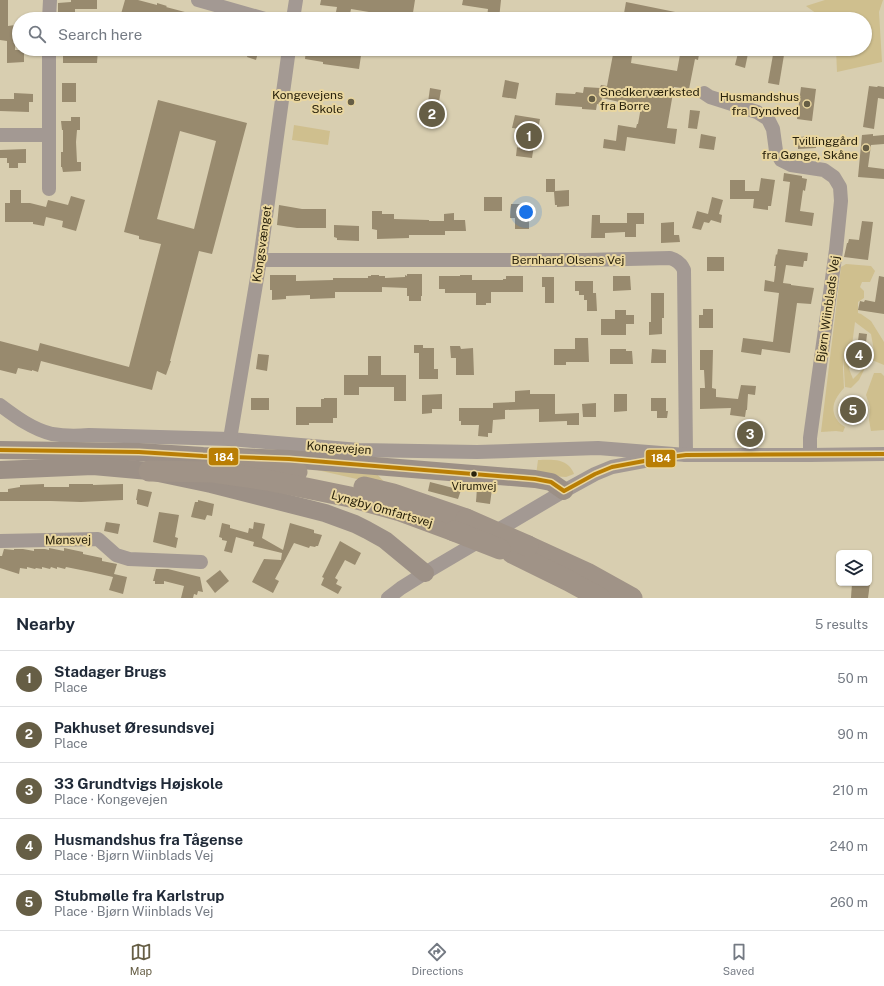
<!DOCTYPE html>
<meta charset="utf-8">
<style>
:root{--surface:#fff;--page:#f2f2f3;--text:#1f2937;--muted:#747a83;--line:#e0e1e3;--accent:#665e45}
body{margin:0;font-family:"Public Sans",sans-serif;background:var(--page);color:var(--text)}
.controls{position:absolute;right:12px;bottom:12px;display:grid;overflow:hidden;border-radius:6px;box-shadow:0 1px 3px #0004}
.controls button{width:36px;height:36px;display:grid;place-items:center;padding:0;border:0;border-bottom:1px solid var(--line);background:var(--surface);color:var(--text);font:20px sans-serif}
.you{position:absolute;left:526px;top:212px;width:14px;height:14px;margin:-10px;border:3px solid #fff;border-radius:50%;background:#1a73e8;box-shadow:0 0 0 6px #1a73e833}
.badge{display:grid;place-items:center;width:26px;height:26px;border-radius:50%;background:var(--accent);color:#fff;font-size:13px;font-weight:700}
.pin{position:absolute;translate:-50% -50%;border:2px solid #fff;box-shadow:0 1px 4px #0006}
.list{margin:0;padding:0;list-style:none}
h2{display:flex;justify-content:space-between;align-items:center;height:52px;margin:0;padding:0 16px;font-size:17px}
h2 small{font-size:13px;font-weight:400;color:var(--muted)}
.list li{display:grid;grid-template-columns:26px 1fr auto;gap:12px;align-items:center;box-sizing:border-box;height:56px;padding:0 16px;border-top:1px solid var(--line)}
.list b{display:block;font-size:15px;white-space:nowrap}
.list p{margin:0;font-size:13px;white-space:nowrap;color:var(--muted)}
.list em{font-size:13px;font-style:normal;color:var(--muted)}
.icon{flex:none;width:22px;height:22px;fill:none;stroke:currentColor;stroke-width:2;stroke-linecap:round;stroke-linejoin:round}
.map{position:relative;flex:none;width:884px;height:598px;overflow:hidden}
.search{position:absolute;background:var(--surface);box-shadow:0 1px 3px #0004;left:12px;right:12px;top:12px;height:44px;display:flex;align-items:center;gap:10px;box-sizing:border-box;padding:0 14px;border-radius:22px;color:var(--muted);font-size:15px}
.sheet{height:332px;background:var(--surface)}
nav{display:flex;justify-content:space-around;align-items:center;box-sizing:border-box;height:56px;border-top:1px solid var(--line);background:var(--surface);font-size:11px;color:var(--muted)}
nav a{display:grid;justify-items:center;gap:2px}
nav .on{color:var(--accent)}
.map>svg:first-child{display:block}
.green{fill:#cfbf8e;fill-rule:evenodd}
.building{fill:#988a6e;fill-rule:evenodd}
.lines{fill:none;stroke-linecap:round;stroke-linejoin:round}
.minor{stroke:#a39993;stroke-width:14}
.major{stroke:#9c9086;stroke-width:18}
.highway{stroke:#a09387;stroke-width:21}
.highway-bridge{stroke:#a09387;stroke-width:21}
.bus-1-casing{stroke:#e9d69f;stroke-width:7}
.bus-1{stroke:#b97e04;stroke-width:4}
.poi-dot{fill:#665e45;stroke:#e9d69f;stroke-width:1.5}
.bus-dot{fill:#29220c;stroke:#e9d69f;stroke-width:1.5}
.labels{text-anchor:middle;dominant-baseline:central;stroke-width:4;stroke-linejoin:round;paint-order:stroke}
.bus-label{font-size:11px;fill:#29220c;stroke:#e9d69f}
.poi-label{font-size:12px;fill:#29220c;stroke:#e9d69f;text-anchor:end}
.street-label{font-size:12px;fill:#29220c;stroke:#e9d69f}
.line-badge{stroke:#e9d69f;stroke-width:1.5}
.badge-label{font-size:11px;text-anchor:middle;font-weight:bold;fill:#fff}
</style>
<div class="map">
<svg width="884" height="598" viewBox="0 0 884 598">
<rect width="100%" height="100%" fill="#d8ceb0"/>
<g class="green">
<polygon points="825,0 883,0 879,12 882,62 837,72 836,49 865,49 865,19 824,19 806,6"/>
<polygon points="294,125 330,131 328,145 292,140"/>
<path d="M 846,264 L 871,266 L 875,271 L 870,282 L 862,282 L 860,287 L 864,291 L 864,298 L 858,302 L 858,313 L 861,314 L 871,321 L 884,342 L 884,365 L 872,360 L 868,362 L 859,380 L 851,388 L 845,387 L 844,369 L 844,356 L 843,369 L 844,388 C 841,391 838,395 836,399 C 830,410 835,421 845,427 L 843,432 L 836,431 L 821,432 L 841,267 ZM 855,322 L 871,334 L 874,351 L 868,353 L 862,370 L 853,379 L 849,369 Z"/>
<polygon points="874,373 881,373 884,376 884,430 871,431 869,420 870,407 866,395"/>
<path d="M 538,460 C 547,460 561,458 569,466 C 571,468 573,471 574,474 L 566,477 L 536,475 Z"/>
<polygon points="277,461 375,472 388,486"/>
</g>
<g class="building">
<polygon points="0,0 8,0 8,26 15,25 15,50 24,50 24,62 7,63 7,41 0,40"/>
<polygon points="71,0 97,0 97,9 75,9 75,14 64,14 64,12 58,12 58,3 71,2"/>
<polygon points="125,0 138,0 157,5 157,3 167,6 166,7 200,16 200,19 152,19 153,17 134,12 133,17 121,14"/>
<polygon points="321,0 415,0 412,19 395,16 395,19 381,19 381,14 351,9 350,14 336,12 337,7 320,5"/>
<polygon points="463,0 501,0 499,19 487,17 488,9 462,5"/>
<polygon points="626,2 690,15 690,19 623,19"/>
<polygon points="63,49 98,49 97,63 63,63"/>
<polygon points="249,49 259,49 256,60 247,57"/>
<polygon points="306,49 362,49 359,69 323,64 323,62 305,59"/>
<polygon points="614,49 633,49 631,63 677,71 681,49 700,49 698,60 695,59 689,89 674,87 667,128 677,129 675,144 627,137 625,151 603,148 604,139 616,141 618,125 636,128 637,124 638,124 641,107 602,98 601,105 597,104 596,110 582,109 582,107 555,105 556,93 575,94 576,92 583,93 584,87 600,88 601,85 607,86"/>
<polygon points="739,49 749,49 745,68 735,65"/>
<polygon points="774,49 785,49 779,85 768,83"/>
<polygon points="505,80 519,83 516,99 502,97"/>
<rect x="62" y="83" width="14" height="19"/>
<polygon points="869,86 877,87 878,86 884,87 884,99 878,98 874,129 863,127"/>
<polygon points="801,87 816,89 812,121 797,119"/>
<polygon points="430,88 441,90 436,119 426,117"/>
<polygon points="14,93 33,94 33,102 29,102 29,112 0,111 0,99 14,99"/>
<path d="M 158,100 L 247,123 L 212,254 L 199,251 L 170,361 L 171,361 L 166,375 L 157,371 L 152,390 L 41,361 L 38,372 L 32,370 L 32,371 L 18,368 L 16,374 L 0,370 L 0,341 L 38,351 L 40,343 L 129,367 L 161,244 L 139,239 L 139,236 L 124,232 ZM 180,131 L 216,141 L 194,229 L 157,219 Z"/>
<polygon points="690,110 700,111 697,129 688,128"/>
<polygon points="515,115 540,119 535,145 534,145 532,158 516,156 517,147 519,148 522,129 512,128"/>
<polygon points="71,117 80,117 80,130 77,130 76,142 77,162 81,162 81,171 63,172 62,167 61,167 61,152 63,152 63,130 62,130 61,121 71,121"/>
<polygon points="701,134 716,137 714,150 699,148"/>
<polygon points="873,134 873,136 884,135 884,144 871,145 868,167 884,169 884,179 858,177 862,135"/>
<polygon points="816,136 816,148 798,149 798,137"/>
<polygon points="26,149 26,163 18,163 18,168 9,168 9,163 7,163 7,158 0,158 0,150"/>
<polygon points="784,173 802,176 802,178 807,179 805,191 803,190 800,211 814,213 812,226 785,222 790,182 783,181"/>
<polygon points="761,178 775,180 771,206 768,206 768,210 753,208 754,199 730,199 730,180 745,180 745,191 759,191"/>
<polygon points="546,179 555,179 555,191 569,190 569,206 557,207 557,205 555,205 554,192 546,192"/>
<polygon points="10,190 21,190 21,203 30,203 46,207 48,200 68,205 71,196 85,200 76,231 62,227 63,221 46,217 44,226 33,224 33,222 5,222 5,203 10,203"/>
<rect x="484" y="197" width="18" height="14"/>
<polygon points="712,197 723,200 719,214 722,215 721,223 711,220 709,223 704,222 701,230 692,228 697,211 708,214"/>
<polygon points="511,204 524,204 524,217 529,217 529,229 515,229 515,218 510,218"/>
<polygon points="279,205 302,209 326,209 326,228 297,228 277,225"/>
<polygon points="372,211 382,211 382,214 394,214 394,219 429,220 429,221 444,221 444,214 454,213 454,220 465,220 466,231 445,231 445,235 409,235 409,238 377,239 377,230 372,229"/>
<polygon points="627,213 644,213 644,224 636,224 636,237 625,237 625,232 605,233 605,238 591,238 592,215 600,215 600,223 627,223"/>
<polygon points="862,221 873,222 868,260 844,257 847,243 848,243 849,239 859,240"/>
<polygon points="674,222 674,235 679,235 680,242 661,243 661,223"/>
<polygon points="334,225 359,226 359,241 337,240 337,238 334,237"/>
<polygon points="778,249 808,253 807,261 804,261 803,267 786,265 783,283 791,284 791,285 814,288 811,304 797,303 790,353 762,349 761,355 741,352 743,338 773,342 779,293 764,291 765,280 774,282 776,266 774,266 776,254 777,255"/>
<rect x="707" y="257" width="17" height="14"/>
<polygon points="407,274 422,274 422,296 421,296 421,301 409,301 409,296 407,296 407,288 382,287 382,292 335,292 335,298 310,299 310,295 286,296 286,299 272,300 272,290 270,290 270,275 296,275 296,281 333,280 333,278 368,278 368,276 371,276 371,275 379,275 379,276 385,276 385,278 405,277 405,275 407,276"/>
<polygon points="460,275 472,275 472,280 503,280 503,279 506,279 506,276 523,276 523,292 491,292 491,303 486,303 486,305 476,305 476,293 445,293 445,289 439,289 439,276 460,276"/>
<polygon points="613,276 630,276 631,290 613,291"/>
<polygon points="879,276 884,277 884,314 858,310 860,301 864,302 865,300 875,302"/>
<polygon points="542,277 554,277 554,303 545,303 545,287 542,287"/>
<polygon points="575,281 593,281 593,293 596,293 597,311 587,311 587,300 584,300 584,295 579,295 579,291 575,291"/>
<polygon points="651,293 664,293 664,318 662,318 662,334 649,335 649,322 651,322"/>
<polygon points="703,309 713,309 713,328 699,328 699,315 703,315"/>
<polygon points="615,310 626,310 626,315 634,315 634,324 626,324 626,335 601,335 601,319 615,319"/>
<polygon points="859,333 867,334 863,369 852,368 855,341 858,341"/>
<polygon points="575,338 588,338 589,362 566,362 566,365 554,365 554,349 575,349"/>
<polygon points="414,345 423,345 423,348 434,348 434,369 438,369 438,379 419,379 419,353 414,353"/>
<polygon points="450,346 460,346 461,349 473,348 474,375 456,375 456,358 451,358"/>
<polygon points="610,349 626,349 626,351 632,351 633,364 610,364"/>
<polygon points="652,349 666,350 666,363 651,363"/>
<polygon points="700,350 713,350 712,388 716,389 716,397 738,399 741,385 756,386 755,395 748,394 747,410 746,410 745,417 730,415 731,408 700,409 700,388 705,388 704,370 700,370"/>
<polygon points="258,354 269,355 267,371 256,369"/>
<polygon points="368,356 381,356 381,375 406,375 406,401 394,401 394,387 359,387 359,395 344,395 344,375 368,375"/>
<polygon points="530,390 530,394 555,394 555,414 579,413 579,425 567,425 567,421 539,422 539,409 505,410 505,419 493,420 492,433 488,433 488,437 478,436 479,425 461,425 461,421 459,421 459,408 493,408 493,403 515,402 515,391"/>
<polygon points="442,394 442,409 432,409 432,413 422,414 422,395"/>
<polygon points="614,394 627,394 627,411 614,412"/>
<rect x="251" y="398" width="18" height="12"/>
<polygon points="324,398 337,398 337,418 333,418 333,423 309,423 309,425 296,425 296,407 321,407 321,399 324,399"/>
<polygon points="651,398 666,398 666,411 668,411 667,418 657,418 657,411 651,411"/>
<polygon points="596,403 596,417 583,417 582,404"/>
<polygon points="430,482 461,490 458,499 428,491"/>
<polygon points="44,484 44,487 69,487 69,484 93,484 93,485 123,484 123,500 81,502 51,501 0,501 0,492 8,492 8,489 20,487 20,485"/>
<polygon points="477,488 492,489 490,504 476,502"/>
<polygon points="138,489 152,492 148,507 137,504 137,500 136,500"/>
<polygon points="198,500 214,504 212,516 207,515 205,520 191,517 195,502 198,502"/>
<polygon points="159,512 179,515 175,537 178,538 176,548 153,542"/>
<polygon points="106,522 120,524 118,534 104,531"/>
<polygon points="254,522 265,524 262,538 283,550 290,523 314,530 314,533 322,535 318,546 316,546 315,547 310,546 309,548 294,543 275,579 279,581 273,593 252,582 264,559 281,560 282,553 253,546 254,542 236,537 232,553 224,551 227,541 222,540 222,538 219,537 222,523 230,525 230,528 248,533 249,528 253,529"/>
<polygon points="340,541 361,553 355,565 345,560 335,578 338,580 336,584 342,587 338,594 321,585 324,578 322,577"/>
<polygon points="49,548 64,551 64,548 83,552 83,554 102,558 102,561 117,564 114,574 127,577 123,594 109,590 113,577 91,572 66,567 65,569 57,567 57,569 51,567 50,569 42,567 42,569 36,568 35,569 27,567 27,569 20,568 19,574 0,568 0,556 2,556 4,549 14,550 14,549 23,549 34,551 34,549 45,549 49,550"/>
<polygon points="156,569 168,569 200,577 203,592 198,591 197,595 194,594 193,598 181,598 184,586 164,581 164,584 155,584 155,581 153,581"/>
<polygon points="220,570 229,581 215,593 206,581"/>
<polygon points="852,583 870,583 868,598 851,598"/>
</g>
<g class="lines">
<g class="minor">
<polyline points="198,0 265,19"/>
<polyline points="49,19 50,0"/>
<polyline points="293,19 296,0"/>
<polyline points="704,93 710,97 757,112 768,119 773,129 776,151 781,160 791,165 824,170 834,177 840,187 841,201 836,250 810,438 810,455"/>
<polyline points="0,135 49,135"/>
<polyline points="49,189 49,49"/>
<path d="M 260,260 L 585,260 L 670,258 C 677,260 681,263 684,270 L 686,455"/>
<path d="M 0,405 C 16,417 32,429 52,434 C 64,436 77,436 89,435 L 230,439 L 359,450 L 477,452 L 598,448 L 686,455 L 810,455 L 884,454"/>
<polyline points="230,439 260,260 289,49"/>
<polyline points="0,541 98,539 116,555 129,559 201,562"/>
<polyline points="388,598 401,588 425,573 564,491 595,474 612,467 660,458"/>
</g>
<g class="major">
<polyline points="0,450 139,452 203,456 289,459 535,479 551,482 564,491"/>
<polyline points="0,470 93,466 149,471 211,484 325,513 355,524 367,530 385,540 425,573"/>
</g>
<g class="highway">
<polyline points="232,457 297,472"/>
<polyline points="149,471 213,472 267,480 350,497 400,511 454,531"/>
<polyline points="364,487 393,494 466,519"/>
<polyline points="528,546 587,573 632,598"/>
<polyline points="512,553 569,581 600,598"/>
</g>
<g class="highway-bridge">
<polyline points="466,519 528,546"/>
<polyline points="454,531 500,549"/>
</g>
<defs>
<polyline id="bus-1" points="0,450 139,452 203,456 289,459 535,479 551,482 564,491 595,474 612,467 655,459 686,455 884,454"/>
</defs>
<use href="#bus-1" class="bus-1-casing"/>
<use href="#bus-1" class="bus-1"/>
</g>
<g class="poi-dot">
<circle cx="592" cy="99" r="4"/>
<circle cx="351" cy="102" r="4"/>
<circle cx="807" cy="104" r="4"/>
<circle cx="866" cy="148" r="4"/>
</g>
<circle class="bus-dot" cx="474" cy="474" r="3.5"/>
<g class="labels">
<g class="bus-label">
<text x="474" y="486">Virumvej</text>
</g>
<g class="poi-label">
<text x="600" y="92" text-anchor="start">Snedkerværksted<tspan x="600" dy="14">fra Borre</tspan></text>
<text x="343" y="95">Kongevejens<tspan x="343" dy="14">Skole</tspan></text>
<text x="799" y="97">Husmandshus<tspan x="799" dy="14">fra Dyndved</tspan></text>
<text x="858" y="141">Tvillinggård<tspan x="858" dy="14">fra Gønge, Skåne</tspan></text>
</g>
<g class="street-label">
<text transform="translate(262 244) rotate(-82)">Kongsvænget</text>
<text x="568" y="260">Bernhard Olsens Vej</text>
<text transform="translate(828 309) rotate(-82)">Bjørn Wiinblads Vej</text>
<text transform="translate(339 448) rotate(4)">Kongevejen</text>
<text transform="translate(382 509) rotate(16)">Lyngby Omfartsvej</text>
<text transform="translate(68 540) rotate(-1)">Mønsvej</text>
</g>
</g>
<g class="line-badge">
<rect x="208" y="447" width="31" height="19" rx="4" fill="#b97e04"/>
<rect x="645" y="449" width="31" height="19" rx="4" fill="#b97e04"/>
</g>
<g class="badge-label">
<text x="224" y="461">184</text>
<text x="661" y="462">184</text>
</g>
</svg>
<div class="controls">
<button><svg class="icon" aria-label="layers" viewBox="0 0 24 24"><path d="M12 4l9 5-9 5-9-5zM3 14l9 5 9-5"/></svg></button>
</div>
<div class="you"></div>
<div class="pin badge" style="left:529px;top:136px">1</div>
<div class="pin badge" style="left:432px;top:114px">2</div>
<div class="pin badge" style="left:750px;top:434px">3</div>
<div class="pin badge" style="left:859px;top:355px">4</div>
<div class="pin badge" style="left:853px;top:410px">5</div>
<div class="search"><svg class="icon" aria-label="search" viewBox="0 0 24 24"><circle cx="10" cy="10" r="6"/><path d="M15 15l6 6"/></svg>Search here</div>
</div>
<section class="sheet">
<h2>Nearby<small>5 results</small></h2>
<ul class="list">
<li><span class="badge">1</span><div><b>Stadager Brugs</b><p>Place</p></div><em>50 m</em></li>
<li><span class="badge">2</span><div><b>Pakhuset Øresundsvej</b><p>Place</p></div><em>90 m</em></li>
<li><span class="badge">3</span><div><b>33 Grundtvigs Højskole</b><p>Place · Kongevejen</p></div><em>210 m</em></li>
<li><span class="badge">4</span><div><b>Husmandshus fra Tågense</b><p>Place · Bjørn Wiinblads Vej</p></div><em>240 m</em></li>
<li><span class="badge">5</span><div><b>Stubmølle fra Karlstrup</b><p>Place · Bjørn Wiinblads Vej</p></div><em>260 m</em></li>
</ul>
</section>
<nav>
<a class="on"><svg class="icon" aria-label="map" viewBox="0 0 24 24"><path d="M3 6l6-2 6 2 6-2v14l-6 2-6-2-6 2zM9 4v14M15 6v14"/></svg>Map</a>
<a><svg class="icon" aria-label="directions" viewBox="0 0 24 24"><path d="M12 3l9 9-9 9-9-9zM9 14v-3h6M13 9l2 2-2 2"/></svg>Directions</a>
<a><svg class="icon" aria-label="saved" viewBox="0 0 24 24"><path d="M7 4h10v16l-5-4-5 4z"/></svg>Saved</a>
</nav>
